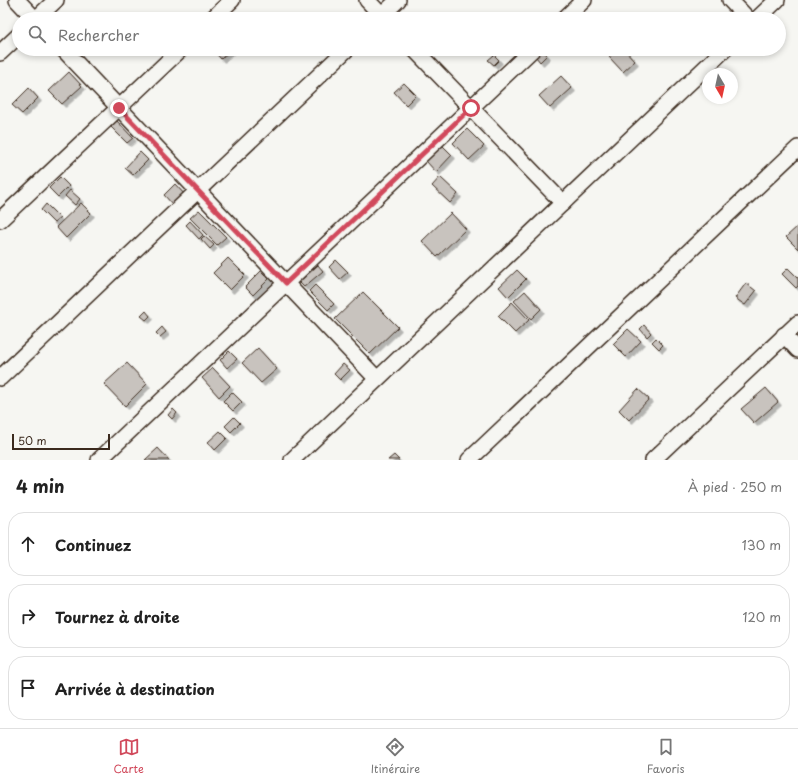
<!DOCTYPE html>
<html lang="fr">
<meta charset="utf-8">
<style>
:root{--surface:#fff;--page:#f6f6f6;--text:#222;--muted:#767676;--line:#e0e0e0;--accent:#d1495b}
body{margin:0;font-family:"Playpen Sans",sans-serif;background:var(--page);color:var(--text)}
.compass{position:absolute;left:702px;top:68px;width:36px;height:36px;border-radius:50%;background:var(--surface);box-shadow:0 2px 6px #0003;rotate:171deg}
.scale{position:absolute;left:12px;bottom:10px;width:98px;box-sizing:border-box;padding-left:4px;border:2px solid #3b2a1e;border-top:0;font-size:11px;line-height:14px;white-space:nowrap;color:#3b2a1e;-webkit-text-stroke:3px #f6f6f2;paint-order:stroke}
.stop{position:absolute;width:12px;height:12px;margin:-9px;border:3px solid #d1495b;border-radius:50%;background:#fff}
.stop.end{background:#d1495b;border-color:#fff;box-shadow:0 1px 4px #0008}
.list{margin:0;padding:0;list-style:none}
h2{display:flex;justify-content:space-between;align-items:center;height:52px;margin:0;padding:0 16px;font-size:17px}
h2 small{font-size:13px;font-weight:400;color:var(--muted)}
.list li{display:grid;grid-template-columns:26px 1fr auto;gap:12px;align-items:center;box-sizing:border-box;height:64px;margin:0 8px 8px;padding:0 8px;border:1px solid var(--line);border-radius:16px}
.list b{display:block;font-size:15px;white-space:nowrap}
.list em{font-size:13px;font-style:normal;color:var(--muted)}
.icon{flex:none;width:22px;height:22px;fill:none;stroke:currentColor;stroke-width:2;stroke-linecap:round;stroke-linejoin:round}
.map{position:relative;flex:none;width:798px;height:460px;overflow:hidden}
.search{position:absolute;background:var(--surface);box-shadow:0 2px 6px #0003;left:12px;right:12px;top:12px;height:44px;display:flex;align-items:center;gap:10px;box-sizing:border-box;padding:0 14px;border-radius:22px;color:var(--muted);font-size:15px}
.sheet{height:268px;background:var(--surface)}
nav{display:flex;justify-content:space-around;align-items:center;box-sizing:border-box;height:56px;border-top:1px solid var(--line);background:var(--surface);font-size:11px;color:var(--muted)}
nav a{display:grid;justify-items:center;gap:2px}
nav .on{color:var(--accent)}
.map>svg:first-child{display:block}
.building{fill:#c8c3be;stroke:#3b2a1e;filter:url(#shadow)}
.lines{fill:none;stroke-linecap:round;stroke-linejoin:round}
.minor-casing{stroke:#3b2a1e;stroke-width:18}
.minor{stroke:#f6f6f2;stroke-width:15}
.route{stroke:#d1495b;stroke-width:5}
</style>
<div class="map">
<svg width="798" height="460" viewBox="0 0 798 460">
<defs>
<filter id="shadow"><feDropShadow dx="3.5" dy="3.5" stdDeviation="0" flood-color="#0004"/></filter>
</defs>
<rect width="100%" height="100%" fill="#f6f6f2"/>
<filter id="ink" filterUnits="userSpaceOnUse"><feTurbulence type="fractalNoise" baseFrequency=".025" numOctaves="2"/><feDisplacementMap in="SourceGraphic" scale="8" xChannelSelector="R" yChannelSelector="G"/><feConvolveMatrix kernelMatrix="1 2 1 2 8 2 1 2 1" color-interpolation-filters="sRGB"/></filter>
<g filter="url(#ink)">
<g class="building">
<polygon points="212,49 232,49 221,59"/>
<polygon points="617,49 624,49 635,61 623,72 609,57"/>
<polygon points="543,51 547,55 540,62 536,57"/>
<polygon points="494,55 499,60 494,65 488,60"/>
<polygon points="69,72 82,86 62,104 49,91"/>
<polygon points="561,76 572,88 550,108 539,96"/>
<polygon points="404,83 416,95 406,105 394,92"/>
<polygon points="29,88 38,98 22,114 12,105"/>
<polygon points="117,121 133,138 127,143 111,127"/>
<polygon points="467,129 484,146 469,160 453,143"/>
<polygon points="442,145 452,155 436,172 426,161"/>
<polygon points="140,152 148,160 133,175 125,168"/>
<polygon points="60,177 69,186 58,197 49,188"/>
<polygon points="440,177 458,194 450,203 432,186"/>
<polygon points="175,184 185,195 174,206 164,195"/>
<polygon points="70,190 80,199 75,205 65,196"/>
<polygon points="81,203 91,213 66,238 56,227"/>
<polygon points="46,204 60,218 54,223 41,210"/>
<polygon points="199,210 226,237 217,245 190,218"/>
<polygon points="451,213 466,229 437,257 422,241"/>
<polygon points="190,221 203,235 199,239 186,225"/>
<polygon points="798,226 798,249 786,237"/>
<polygon points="204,236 214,245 210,249 201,239"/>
<polygon points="228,258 245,275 230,290 213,273"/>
<polygon points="336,260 348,272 340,279 329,267"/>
<polygon points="318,265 323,271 304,287 299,282"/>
<polygon points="788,268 798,278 798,286 796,288 782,274"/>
<polygon points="517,270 526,279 508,297 499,287"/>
<polygon points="261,271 269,279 253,295 245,287"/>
<polygon points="746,283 756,291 745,305 735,298"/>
<polygon points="315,285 334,304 328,310 309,291"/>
<polygon points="525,291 541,309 531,319 514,301"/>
<polygon points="363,292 398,327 370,354 335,319"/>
<polygon points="512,302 529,320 515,333 498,316"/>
<polygon points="146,311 150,316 146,320 141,316"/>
<polygon points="644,325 651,333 647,337 640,329"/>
<polygon points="162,327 166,332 160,337 156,333"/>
<polygon points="628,329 641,341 626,357 613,344"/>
<polygon points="656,338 663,345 659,349 652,342"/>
<polygon points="258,348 277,369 261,383 242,363"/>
<polygon points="229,351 237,359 227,368 220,360"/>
<polygon points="127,363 147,384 125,406 104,384"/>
<polygon points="343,364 350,370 340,380 334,374"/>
<polygon points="213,368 230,386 219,397 202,378"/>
<polygon points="766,388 778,402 754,423 741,409"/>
<polygon points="638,389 649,399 629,420 619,410"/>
<polygon points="232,392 242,402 233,411 223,401"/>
<polygon points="173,409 177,413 172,419 168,415"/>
<polygon points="234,417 240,423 231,432 225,426"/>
<polygon points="220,431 227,438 215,450 208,442"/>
<polygon points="158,448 169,460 145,460"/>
<polygon points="394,455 399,460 388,460"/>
</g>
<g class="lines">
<defs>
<g id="minor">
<polyline points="17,0 35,19"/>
<polyline points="367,0 385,19"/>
<polyline points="730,0 748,19"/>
<polyline points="36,19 56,0"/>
<polyline points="212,19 232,0"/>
<polyline points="378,19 398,0"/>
<polyline points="564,19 584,0"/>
<polyline points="757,19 777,0"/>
<polyline points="63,49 377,379"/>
<polyline points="414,49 563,203"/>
<polyline points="0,53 19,35"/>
<polyline points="0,220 181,49"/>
<polyline points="784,335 798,350"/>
<polyline points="0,378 347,49"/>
<polyline points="99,460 533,49"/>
<polyline points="292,460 725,49"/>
<polyline points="469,460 798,148"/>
<polyline points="653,460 798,323"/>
</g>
</defs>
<use href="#minor" class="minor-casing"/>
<use href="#minor" class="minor"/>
</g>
</g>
<g class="lines" filter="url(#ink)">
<polyline class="route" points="119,108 286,283 471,108"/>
</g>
</svg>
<svg class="compass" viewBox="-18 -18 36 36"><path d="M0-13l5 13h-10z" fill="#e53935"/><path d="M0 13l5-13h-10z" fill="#767676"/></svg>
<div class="scale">50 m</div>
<div class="stop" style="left:471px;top:108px"></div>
<div class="stop end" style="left:119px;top:108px"></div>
<div class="search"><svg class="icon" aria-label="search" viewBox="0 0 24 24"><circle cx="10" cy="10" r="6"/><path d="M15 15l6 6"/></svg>Rechercher</div>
</div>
<section class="sheet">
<h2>4 min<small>À pied · 250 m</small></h2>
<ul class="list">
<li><svg class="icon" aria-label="ahead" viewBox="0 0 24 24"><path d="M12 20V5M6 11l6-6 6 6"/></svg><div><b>Continuez</b></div><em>130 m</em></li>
<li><svg class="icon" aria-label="right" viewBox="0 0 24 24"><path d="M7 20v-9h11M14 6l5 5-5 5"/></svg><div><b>Tournez à droite</b></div><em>120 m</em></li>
<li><svg class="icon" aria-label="arrive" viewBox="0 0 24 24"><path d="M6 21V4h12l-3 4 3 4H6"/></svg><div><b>Arrivée à destination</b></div></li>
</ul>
</section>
<nav>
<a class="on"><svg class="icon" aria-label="map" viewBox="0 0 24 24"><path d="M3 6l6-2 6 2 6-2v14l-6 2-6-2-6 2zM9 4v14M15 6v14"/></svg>Carte</a>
<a><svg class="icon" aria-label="directions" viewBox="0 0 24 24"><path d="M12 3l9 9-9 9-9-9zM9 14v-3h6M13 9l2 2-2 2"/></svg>Itinéraire</a>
<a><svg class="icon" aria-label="saved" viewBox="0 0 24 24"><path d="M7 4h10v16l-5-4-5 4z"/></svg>Favoris</a>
</nav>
